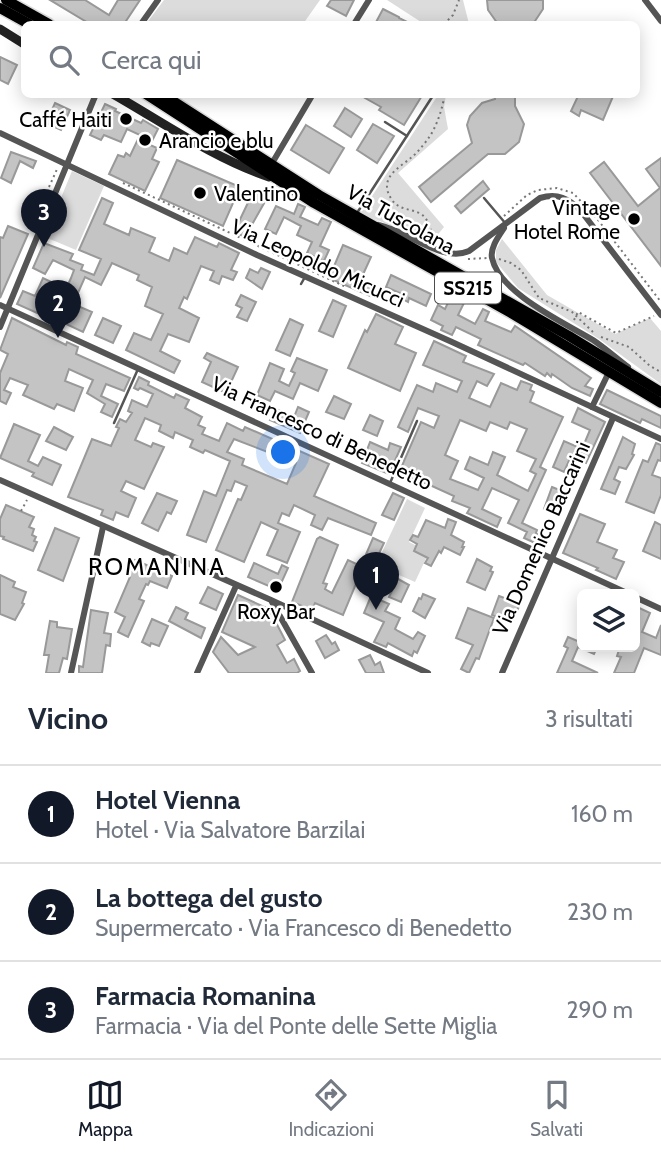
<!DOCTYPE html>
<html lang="it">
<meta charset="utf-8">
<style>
:root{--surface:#fff;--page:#f6f6f7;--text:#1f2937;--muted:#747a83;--line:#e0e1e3;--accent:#111827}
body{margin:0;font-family:Cabin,sans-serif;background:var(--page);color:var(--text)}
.controls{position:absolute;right:21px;bottom:21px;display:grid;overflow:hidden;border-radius:10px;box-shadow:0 4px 18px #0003}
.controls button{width:63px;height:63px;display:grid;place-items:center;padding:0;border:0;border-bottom:2px solid var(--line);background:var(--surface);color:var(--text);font:35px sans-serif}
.you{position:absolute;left:284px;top:453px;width:24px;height:24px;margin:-18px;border:5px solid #fff;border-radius:50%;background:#1a73e8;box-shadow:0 0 0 10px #1a73e833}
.badge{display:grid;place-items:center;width:46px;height:46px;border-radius:50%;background:var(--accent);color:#fff;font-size:23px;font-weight:700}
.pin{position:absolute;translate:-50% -58px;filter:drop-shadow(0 2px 4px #0008)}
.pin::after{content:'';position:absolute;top:37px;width:24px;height:21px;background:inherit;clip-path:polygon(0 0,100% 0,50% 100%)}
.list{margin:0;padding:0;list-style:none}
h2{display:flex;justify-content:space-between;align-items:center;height:91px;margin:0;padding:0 28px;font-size:30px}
h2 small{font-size:23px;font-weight:400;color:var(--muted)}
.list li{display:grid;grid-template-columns:46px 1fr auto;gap:21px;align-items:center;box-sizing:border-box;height:98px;padding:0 28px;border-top:2px solid var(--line)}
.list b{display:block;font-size:26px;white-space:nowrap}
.list p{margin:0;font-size:23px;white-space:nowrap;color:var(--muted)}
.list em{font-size:23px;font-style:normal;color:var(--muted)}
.icon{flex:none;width:38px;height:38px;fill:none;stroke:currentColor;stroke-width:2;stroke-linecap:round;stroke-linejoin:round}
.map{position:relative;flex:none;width:661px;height:673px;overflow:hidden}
.search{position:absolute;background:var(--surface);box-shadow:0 4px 18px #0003;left:21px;right:21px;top:21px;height:77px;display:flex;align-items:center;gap:18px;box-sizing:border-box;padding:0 24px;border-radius:10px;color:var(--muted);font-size:26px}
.sheet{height:385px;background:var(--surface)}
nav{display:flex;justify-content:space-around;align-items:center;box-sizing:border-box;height:98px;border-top:2px solid var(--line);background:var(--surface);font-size:19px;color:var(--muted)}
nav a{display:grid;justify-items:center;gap:4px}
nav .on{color:var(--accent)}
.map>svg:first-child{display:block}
.green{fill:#dcdcdc}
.building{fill:#c4c4c4;stroke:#999;stroke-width:2;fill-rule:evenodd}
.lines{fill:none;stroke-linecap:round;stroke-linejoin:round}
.primary-casing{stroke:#dbdbdb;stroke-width:13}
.path{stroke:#777;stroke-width:2;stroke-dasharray:2 3.5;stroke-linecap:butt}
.lane{stroke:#555;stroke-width:2.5}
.street{stroke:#555;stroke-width:6}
.secondary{stroke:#222;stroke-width:9}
.primary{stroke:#000;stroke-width:10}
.poi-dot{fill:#000;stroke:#fff;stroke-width:2.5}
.labels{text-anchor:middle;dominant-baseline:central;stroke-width:5;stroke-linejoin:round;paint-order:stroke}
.shield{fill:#fff;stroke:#4c4c4c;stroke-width:2}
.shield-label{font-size:19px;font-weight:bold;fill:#000}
.poi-label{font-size:21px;fill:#000;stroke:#fff;text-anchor:end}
.street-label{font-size:21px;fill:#000;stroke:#fff}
.quarter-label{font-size:24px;letter-spacing:2px;fill:#000;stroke:#fff}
</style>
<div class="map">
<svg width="661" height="673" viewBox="0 0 661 673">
<rect width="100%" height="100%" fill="#fff"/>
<g class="green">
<polygon points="164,0 320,0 303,24 146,24"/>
<polygon points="387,0 463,0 469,24 420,24 421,22"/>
<polygon points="438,95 446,95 444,107 448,129 398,173 444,227 431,243 361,213"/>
<polygon points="72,171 104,186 76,250 45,237"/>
<polygon points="502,239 547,295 615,334 650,318 661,331 661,384 599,339 518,288 496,262 496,250"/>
<polygon points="407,499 425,508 409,542 429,552 415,582 376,565"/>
</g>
<g class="building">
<polygon points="50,0 85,0 109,15 118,0 140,0 124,24 90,24"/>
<polygon points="331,0 354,0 346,16 327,6"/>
<polygon points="487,0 543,0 543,9 533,24 498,24 488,10"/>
<polygon points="383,9 399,17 399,18 411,24 375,24"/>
<polygon points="0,57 17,65 8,84 0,80"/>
<polygon points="358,94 423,94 404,125 379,110 381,107"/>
<polygon points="495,94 515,94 515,106 524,124 519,142 505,154 488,154 431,202 419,187 472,143 467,125 470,116 482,103 495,99"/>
<polygon points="579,94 614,94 603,120 581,110 579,116 571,111"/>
<polygon points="55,103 70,110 61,130 46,123"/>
<polygon points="105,104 116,109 115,111 141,123 143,120 158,129 150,145 157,148 152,159 159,162 145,191 109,174 118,155 124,157 126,153 130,156 140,135 127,129 121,142 104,135 101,140 90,135"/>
<polygon points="345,108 362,119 351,137 334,126"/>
<polygon points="373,124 394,136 377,163 357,150"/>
<polygon points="306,125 344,148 329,173 291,150"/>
<polygon points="11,152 36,161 33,168 20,161 11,183 1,178"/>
<polygon points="661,158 661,266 590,173 604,162 638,206 660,188 646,169"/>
<polygon points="177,160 240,187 223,226 160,198"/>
<polygon points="483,181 489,189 461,213 455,206"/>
<polygon points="254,190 267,198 245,237 234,232"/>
<polygon points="102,198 113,203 104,224 129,235 131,228 155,238 149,252 169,261 174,248 187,254 195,237 217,247 219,243 239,253 231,270 237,272 233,280 222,276 219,284 210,280 214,271 201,266 187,299 184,297 179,308 199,318 189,342 168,334 160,351 180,361 174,373 126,350 134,333 151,340 163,314 145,306 152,287 137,280 139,275 112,263 101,285 85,277 73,304 92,312 83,332 47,315 46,317 17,304 23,291 35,296 43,278 66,289 71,278 74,270 53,260 45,274 33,268 44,243 73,254 70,260 83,265 81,270 94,275 101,259 79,250"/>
<polygon points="298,204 305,207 300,217 318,225 322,218 331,222 320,246 329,250 324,261 307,253 312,242 297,235 301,226 284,217 276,234 265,229 276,206 294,214"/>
<polygon points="8,226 28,234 0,298 0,237 3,238"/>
<polygon points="343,245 371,257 360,281 374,287 370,296 329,278"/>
<polygon points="261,268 270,272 262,289 246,278 250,269 258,273"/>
<polygon points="391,275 431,294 426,306 409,298 408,302 401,298 402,294 386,287"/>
<polygon points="454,290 467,297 458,315 475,324 483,309 489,312 485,321 511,332 515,326 591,378 585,386 593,389 590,396 572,388 552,374 551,377 547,373 545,376 525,363 523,365 478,345 481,339 456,327 452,335 441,330 443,326 431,320 438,305 445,309"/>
<polygon points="241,295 256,302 247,321 237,317 242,308 236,305"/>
<polygon points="333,300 346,306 333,337 319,331"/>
<polygon points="376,314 403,327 395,344 416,353 400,391 348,368 365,330 367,332"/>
<polygon points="12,318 66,345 67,342 78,347 76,354 130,378 124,391 106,384 101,396 118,404 112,417 101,412 105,404 87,393 93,380 69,369 65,381 83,388 74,411 57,404 54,409 23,395 28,385 10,378 4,390 11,393 6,404 0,401 0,373 8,354 0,350"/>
<polygon points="103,318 121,326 113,343 95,335"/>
<polygon points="290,319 303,325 290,356 276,350"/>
<path d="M 434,341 L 466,356 L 463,362 L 494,374 L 487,386 L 477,381 L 469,398 L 490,407 L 501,383 L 517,390 L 521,381 L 532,385 L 530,390 L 534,392 L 530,402 L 563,417 L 540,467 L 546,470 L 522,523 L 537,530 L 536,533 L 541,536 L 537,544 L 524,538 L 527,532 L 508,523 L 519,500 L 492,488 L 482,509 L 501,518 L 497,527 L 467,513 L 470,508 L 452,501 L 454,496 L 421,481 L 412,478 L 411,482 L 397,477 L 421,422 L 434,428 L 439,416 L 418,408 L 408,432 L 398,427 L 417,385 L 433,392 L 436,383 L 457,392 L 462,381 L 423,365 ZM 460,420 L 486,431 L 490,422 L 507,429 L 510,422 L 527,429 L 517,451 L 536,459 L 530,471 L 536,474 L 528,491 L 497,475 L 505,457 L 493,452 L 488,465 L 470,457 L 465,469 L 484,478 L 478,490 L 450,479 L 458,461 L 445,455 Z"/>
<polygon points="207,353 238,367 226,393 202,382 211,362 204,358"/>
<polygon points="297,358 327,370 318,391 300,383 293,399 275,391 270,401 257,395 270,363 284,369 279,381 289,386 295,373 291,371"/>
<path d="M 139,377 L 149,382 L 148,385 L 174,398 L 176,394 L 189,400 L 185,408 L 202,417 L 198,425 L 205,428 L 202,434 L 219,441 L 227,423 L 243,431 L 245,427 L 329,464 L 314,496 L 376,523 L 371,535 L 328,518 L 322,530 L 311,525 L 315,515 L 294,505 L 289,516 L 282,513 L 278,523 L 300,532 L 287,563 L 267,555 L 278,530 L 261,522 L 244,562 L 216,550 L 238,499 L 241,500 L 247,486 L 235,481 L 231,491 L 227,490 L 206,542 L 187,535 L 204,491 L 216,496 L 230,461 L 205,450 L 203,453 L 190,447 L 193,440 L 175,432 L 173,438 L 159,431 L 161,425 L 145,418 L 135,440 L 151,447 L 153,443 L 164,447 L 144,489 L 126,481 L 121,491 L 136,498 L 128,517 L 116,512 L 113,520 L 101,515 L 103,510 L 68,497 L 92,439 L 111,446 L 119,428 L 116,427 L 120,419 L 126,422 L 132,413 L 128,411 L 132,400 L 147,407 L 153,394 L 140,388 L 138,390 L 134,388 ZM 234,439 L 296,463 L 287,484 L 242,465 L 244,459 L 227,452 Z"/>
<polygon points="607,390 661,416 661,428 642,419 640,423 600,404"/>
<polygon points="334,396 351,404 344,419 326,412"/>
<polygon points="298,407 309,412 300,433 270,420 276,409 294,417"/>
<polygon points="578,408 605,422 586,463 571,456 564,472 553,467 564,441 582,449 590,430 572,422"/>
<polygon points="370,415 383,421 377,436 363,430"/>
<polygon points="14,424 40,435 28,461 38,466 43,457 61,465 52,485 32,476 34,473 0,458"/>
<polygon points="54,427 73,437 66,450 46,441"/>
<polygon points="623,437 635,444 632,454 634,455 626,469 619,467 614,479 620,482 615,494 601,489"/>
<polygon points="370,442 388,450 390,443 401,447 389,474 362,463"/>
<polygon points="656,443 661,445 661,461 658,460 652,475 661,478 661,495 654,513 626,502 643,460 648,462"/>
<polygon points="552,487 567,493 559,515 544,509"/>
<polygon points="157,493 177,501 171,514 167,512 158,531 142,523"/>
<polygon points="393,493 404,498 394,520 382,515"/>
<polygon points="6,505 34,517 29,527 34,529 32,535 36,537 34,541 37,542 33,551 3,539 4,537 0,536 0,519"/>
<polygon points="580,514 605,524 597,542 617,550 613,558 624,562 616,579 596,570 598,568 563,553"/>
<polygon points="448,519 456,522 451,535 464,542 462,547 464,547 460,555 444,547 441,553 439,551 431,566 425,563 428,558 414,551 417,544 410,540 413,535 418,537 426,520 445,528"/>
<polygon points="655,522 661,525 661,559 643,551"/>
<polygon points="55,528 79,538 63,581 38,570"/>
<polygon points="320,537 338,545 323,583 327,584 325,589 332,593 348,560 363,567 343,615 315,603 312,610 292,602 317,539"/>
<polygon points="373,538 384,543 374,564 364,559"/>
<polygon points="477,559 492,567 490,571 493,572 485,590 467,582"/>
<polygon points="135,560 172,576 167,588 150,581 148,585 146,584 139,599 144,601 128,637 118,632 125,617 115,612 130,577 128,576"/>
<polygon points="254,563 278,574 282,565 288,568 278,590 248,577"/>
<polygon points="0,575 15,582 13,587 26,592 22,603 24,604 15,620 0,614"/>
<polygon points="398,579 409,585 401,602 389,597"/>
<polygon points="208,587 223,594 216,610 200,603"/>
<polygon points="423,594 435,599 425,618 413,611 419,598 421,599"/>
<polygon points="238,595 269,609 285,640 277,645 287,663 294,659 300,671 297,673 229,673 213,652 221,637 238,655 255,647 222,632"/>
<polygon points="371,596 389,604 385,611 400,618 395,629 398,631 413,639 418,632 425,636 417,653 414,651 412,656 388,643 386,647 374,642 384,622 364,613"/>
<polygon points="499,596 520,604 512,623 492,615"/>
<polygon points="635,606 650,613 642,632 656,638 661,625 661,655 644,648 634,673 614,673 621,657 617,656 620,647 635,647"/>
<polygon points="176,607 188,613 185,619 205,628 201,638 169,621"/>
<polygon points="468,608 494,618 479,659 476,658 469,673 461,669 473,645 456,638"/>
<polygon points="91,610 108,613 104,633 111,634 110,646 106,645 102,673 79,673 79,666 83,667"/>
<polygon points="152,619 168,626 159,646 151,643 150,646 142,642"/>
<polygon points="50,621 57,622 57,627 72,629 67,659 63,658 59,673 46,673 49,655 44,655"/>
<polygon points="326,635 332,644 335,642 339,650 325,658 316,641"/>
<polygon points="568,637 580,642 578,647 597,647 594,654 578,647 572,661 598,673 557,673 568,648 564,646"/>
<polygon points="370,655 375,665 380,662 384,673 366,673 359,660"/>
</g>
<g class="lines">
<defs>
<g id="primary">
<polyline points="6,0 49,24"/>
<polyline points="0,8 29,24"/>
<polyline points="146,94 314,203 511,313 661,403"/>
<polyline points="162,94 319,195 569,336 661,392"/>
</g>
</defs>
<use href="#primary" class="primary-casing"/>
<g class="path">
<polyline points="444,24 453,15 459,0"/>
<polyline points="123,183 346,287"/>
<polyline points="49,187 58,167"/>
<polyline points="504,216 527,195 538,190 557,188 573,193 595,216 661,302"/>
<path d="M 433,240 L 435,237 C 429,230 430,220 421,214 C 411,208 400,211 392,200 C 377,178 399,168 412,157 C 419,151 425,143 430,136 C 438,123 442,109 445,94"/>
<polyline points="468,259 487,258"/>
<polyline points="499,259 511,263 521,270 539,298 572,312 593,332"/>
<polyline points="574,320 578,312 616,333 654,316"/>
<polyline points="601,337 629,347 650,366 661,372"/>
<polyline points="21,511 27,500"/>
</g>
<g class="lane">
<polyline points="385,122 407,136"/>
<polyline points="484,198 506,224"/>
<polyline points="357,213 434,94"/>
<polyline points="301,284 305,277"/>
<polyline points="114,423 138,369"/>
<polyline points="390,483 417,421"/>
</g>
<g class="street">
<polyline points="645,0 661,21"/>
<polyline points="141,24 158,0"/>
<polyline points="354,24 369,0"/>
<polyline points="0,133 257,255 452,342 661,439"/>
<polyline points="271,165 313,94"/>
<path d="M 378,225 C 409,231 442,263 469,251 L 540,198 C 557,193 569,198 581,211 L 661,315"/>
<path d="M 504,228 C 498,237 490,248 492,258 C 499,293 565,323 593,340 C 605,348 616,358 628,367"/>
<polyline points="0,305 629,594"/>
<polyline points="0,327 96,94"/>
<polyline points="592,407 609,372"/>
<polyline points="0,480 271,600 428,673"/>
<polyline points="635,597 661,609"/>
<polyline points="272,602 312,673"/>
<polyline points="71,673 103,527"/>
<polyline points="197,673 236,586"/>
<polyline points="502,673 613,418"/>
</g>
<g class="secondary">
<polyline points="0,29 24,44"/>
<path d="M 113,94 C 164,123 213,158 269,177"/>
</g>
<use href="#primary" class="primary"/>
</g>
<g class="poi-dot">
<circle cx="126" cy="119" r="7"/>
<circle cx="145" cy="140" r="7"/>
<circle cx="200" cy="193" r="7"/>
<circle cx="634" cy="219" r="7"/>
<circle cx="276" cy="587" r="7"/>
</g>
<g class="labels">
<rect class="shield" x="435" y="272.5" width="66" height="31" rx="5"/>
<g class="shield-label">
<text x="468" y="288">SS215</text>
</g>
<g class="poi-label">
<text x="112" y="119">Caffé Haiti</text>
<text x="159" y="140" text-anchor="start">Arancio e blu</text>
<text x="214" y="193" text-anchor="start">Valentino</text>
<text x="620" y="207">Vintage<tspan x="620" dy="24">Hotel Rome</tspan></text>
<text x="276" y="611" text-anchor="middle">Roxy Bar</text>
</g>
<g class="street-label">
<text transform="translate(401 219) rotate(29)">Via Tuscolana</text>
<text transform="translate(318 263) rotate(24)">Via Leopoldo Micucci</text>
<text transform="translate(322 433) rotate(25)">Via Francesco di Benedetto</text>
<text transform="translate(541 538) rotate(-66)">Via Domenico Baccarini</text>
</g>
<g class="quarter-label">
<text x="157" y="566">ROMANINA</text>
</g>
</g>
</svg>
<div class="controls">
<button><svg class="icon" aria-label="layers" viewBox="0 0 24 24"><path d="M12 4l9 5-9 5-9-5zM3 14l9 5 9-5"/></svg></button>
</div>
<div class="you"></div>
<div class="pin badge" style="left:376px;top:610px">1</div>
<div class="pin badge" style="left:58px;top:338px">2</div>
<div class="pin badge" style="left:44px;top:247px">3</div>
<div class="search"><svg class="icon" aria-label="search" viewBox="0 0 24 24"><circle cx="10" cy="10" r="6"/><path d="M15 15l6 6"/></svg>Cerca qui</div>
</div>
<section class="sheet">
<h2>Vicino<small>3 risultati</small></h2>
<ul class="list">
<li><span class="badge">1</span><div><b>Hotel Vienna</b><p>Hotel · Via Salvatore Barzilai</p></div><em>160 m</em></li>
<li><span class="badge">2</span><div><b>La bottega del gusto</b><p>Supermercato · Via Francesco di Benedetto</p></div><em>230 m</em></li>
<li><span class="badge">3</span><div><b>Farmacia Romanina</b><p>Farmacia · Via del Ponte delle Sette Miglia</p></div><em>290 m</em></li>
</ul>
</section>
<nav>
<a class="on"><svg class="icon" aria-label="map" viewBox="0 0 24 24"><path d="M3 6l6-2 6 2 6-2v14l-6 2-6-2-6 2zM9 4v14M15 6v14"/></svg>Mappa</a>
<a><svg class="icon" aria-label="directions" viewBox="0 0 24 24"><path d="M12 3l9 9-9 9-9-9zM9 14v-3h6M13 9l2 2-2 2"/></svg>Indicazioni</a>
<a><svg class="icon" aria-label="saved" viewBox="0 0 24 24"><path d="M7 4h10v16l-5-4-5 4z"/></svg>Salvati</a>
</nav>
